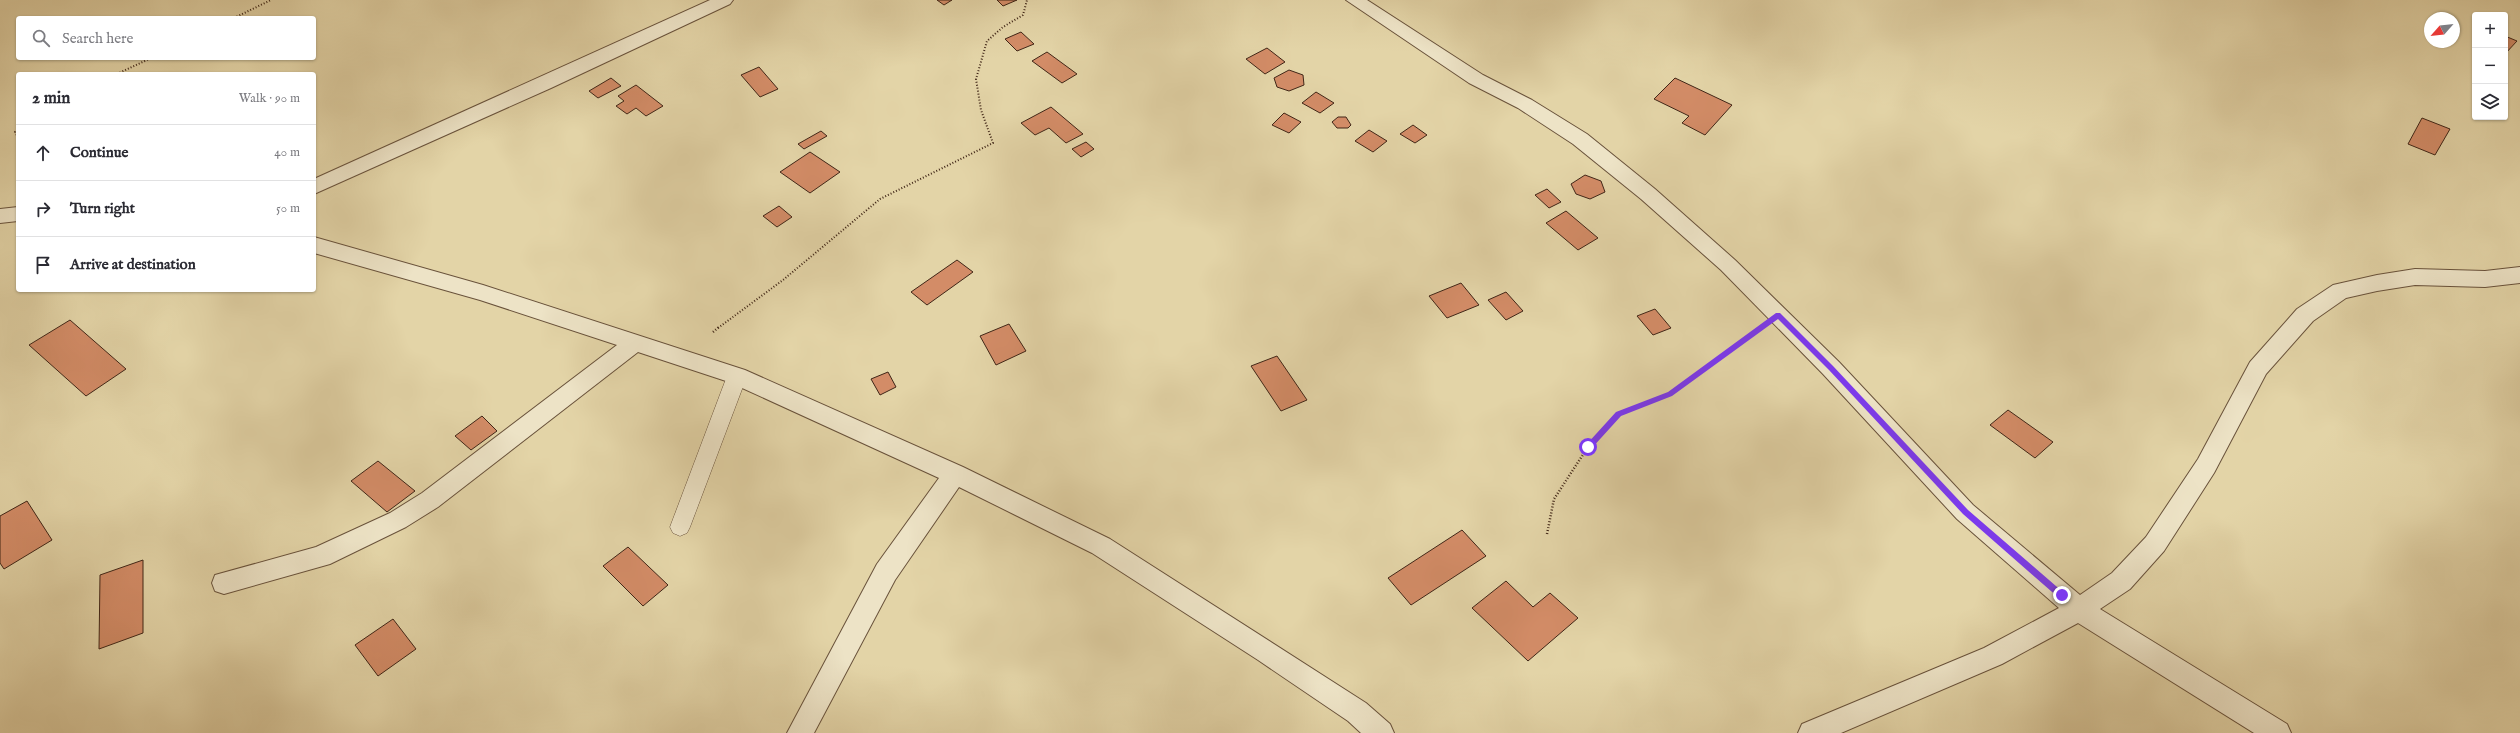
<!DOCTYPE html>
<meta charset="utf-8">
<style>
:root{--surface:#fff;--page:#f2f2f3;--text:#2b2b33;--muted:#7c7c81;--line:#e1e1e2}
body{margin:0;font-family:"IM FELL English",serif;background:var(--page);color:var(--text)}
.controls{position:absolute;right:12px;top:12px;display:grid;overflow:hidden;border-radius:4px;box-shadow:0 1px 3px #0004}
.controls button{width:36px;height:36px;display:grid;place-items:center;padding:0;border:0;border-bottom:1px solid var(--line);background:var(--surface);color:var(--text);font:20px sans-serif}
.compass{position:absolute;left:2424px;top:12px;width:36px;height:36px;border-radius:50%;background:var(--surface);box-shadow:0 1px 3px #0004;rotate:243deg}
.stop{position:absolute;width:12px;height:12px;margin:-9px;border:3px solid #7c3aed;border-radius:50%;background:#fff}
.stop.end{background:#7c3aed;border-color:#fff;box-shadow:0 1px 4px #0008}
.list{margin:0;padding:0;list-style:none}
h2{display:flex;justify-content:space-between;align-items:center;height:52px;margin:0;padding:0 16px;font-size:17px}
h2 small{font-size:13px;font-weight:400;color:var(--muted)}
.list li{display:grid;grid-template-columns:26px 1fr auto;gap:12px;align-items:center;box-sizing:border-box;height:56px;padding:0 16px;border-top:1px solid var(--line)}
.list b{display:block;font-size:15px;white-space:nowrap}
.list em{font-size:13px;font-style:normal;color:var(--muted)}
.icon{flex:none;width:22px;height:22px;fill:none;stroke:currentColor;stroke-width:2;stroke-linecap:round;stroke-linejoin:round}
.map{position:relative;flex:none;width:2520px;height:733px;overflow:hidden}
.search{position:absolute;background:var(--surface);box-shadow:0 1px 3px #0004;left:16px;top:16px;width:300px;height:44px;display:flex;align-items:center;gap:10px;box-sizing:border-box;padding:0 14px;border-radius:4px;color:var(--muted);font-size:15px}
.panel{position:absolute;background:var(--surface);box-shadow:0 1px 3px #0004;left:16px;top:72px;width:300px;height:220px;border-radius:4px}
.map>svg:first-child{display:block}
.building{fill:#d38c67;stroke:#402617}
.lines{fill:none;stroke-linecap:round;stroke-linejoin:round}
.lane-casing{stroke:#69523b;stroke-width:1}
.street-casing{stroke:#69523b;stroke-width:2}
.path-far1{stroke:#402617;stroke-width:2;stroke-dasharray:1 2;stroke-linecap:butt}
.path{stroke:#402617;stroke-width:2.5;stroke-dasharray:1 2;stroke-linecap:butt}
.lane{fill:#ede3c6;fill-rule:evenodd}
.street{fill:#ede3c6;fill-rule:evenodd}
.route{fill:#7c3aed}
</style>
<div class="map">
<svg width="2520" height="733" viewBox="0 0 2520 733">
<rect width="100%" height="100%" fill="#e3d4a7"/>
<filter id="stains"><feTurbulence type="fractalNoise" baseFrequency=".005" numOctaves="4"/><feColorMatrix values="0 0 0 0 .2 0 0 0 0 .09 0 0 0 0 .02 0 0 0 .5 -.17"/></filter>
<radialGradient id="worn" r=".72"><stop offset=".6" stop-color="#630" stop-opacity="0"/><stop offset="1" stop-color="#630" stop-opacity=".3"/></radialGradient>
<g class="building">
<polygon points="937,0 952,0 944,5"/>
<polygon points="997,0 1017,0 1003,6"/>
<polygon points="1021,32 1034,44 1017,51 1005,39"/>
<polygon points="2505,36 2517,41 2505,54"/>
<polygon points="1267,48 1285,62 1265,74 1246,59"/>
<polygon points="1047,52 1077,74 1062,83 1032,61"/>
<polygon points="759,67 778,89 760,97 741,75"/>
<polygon points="1289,70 1303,75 1304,85 1289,91 1277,87 1274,78"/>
<polygon points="611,78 621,86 598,98 589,91"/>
<polygon points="1675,78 1732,105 1705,135 1682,123 1689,116 1654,99"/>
<polygon points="636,85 663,106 646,116 636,108 627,114 616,106 624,101 618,96"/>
<polygon points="1316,92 1334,103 1320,113 1302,103"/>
<polygon points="1051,107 1083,134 1066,143 1049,128 1035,135 1021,123"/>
<polygon points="1284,113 1301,122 1289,133 1272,125"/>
<polygon points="1338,117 1346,117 1351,125 1348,128 1337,128 1332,122"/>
<polygon points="2422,118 2450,129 2435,155 2408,144"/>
<polygon points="1413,125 1427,135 1415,143 1400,134"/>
<polygon points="1369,130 1387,141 1373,152 1355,141"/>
<polygon points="821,131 827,136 804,149 798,144"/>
<polygon points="1086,142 1094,149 1081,157 1072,149"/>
<polygon points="810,152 840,172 810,193 780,172"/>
<polygon points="1585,175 1601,181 1605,192 1590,199 1576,194 1571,184"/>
<polygon points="1547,189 1561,202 1549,208 1535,195"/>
<polygon points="779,206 792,217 777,227 763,216"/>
<polygon points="1566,211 1598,238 1578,250 1546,223"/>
<polygon points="957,260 973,272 927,305 911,292"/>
<polygon points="1461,283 1479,305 1447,318 1429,296"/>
<polygon points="1506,292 1523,311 1506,320 1488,300"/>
<polygon points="1655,309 1671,328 1653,335 1637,316"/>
<polygon points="70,320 126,369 86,396 29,345"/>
<polygon points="1009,324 1026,351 996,365 980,336"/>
<polygon points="1277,356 1307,400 1281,411 1251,366"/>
<polygon points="888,372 896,387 880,395 871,379"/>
<polygon points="2008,410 2053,442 2035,458 1990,425"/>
<polygon points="482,416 497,431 471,450 455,436"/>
<polygon points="378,461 415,491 387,512 351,481"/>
<polygon points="27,501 52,540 4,569 0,563 0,516"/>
<polygon points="1462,530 1486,556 1411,605 1388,578"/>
<polygon points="628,547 668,585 643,606 603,566"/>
<polygon points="143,560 143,633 99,649 100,575"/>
<polygon points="1506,581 1533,607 1550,593 1578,618 1528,661 1472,608"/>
<polygon points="393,619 416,649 378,676 355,645"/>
</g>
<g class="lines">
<defs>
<polygon id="lane" points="737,368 744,371 747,376 690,527 687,533 680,536 673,533 670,527 727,376 730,371"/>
<g id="street">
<polygon points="710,0 733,0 730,4 551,88 314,194 314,179"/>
<polygon points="1346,0 1367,0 1483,75 1532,100 1587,134 1655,189 1735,260 1839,362 1973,505 2080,595 2112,573 2146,537 2198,459 2250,362 2297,309 2333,285 2377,275 2415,269 2485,271 2520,267 2520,283 2485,287 2415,285 2377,291 2346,298 2313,321 2266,374 2214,473 2164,551 2130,589 2100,609 2287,724 2291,733 2254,733 2078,623 2002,664 1841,733 1798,733 1802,724 1984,648 2059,608 1957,519 1823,374 1721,270 1641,199 1573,144 1518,108 1469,83"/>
<polygon points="18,207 18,221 0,223 0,209"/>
<polygon points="314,237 483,285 745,370 963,467 1110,539 1366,703 1390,724 1394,733 1361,733 1348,721 1258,660 1092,553 959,487 895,580 814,733 787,733 877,564 939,478 729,382 638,352 438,507 406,527 330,564 224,594 215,591 212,583 215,575 316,547 390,513 422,493 617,345 480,300 314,253"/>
</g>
</defs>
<use href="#lane" class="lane-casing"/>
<use href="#street" class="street-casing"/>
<g class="path-far1">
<polyline points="234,18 271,0"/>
<polyline points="117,74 151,58"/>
<polyline points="18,130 15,132 18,137"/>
<polyline points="718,328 783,280 880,199 993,143 981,110 976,79 987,41 1003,27 1023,15 1027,0"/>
</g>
<g class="path">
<polyline points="713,332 719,327"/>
<polyline points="1547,534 1554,499 1588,447 1618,414 1670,394 1750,335"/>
</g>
<use href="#lane" class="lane"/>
<use href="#street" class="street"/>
</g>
<polygon class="route" points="1776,313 1780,313 1833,366 1968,510 2064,593 2064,598 2059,598 1963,514 1829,370 1778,319 1672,396 1621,416 1591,449 1586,449 1586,445 1616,412 1668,392"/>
<rect width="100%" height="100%" filter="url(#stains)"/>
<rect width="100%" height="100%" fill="url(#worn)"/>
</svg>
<div class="controls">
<button>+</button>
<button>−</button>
<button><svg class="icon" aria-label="layers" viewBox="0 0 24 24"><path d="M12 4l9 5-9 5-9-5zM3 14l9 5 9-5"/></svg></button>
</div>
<svg class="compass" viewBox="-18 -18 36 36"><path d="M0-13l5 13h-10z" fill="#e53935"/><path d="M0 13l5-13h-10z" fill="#7c7c81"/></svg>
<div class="stop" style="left:1588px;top:447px"></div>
<div class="stop end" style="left:2062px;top:595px"></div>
<div class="search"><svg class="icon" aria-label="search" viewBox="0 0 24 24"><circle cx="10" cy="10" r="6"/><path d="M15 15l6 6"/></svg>Search here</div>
<section class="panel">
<h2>2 min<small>Walk · 90 m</small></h2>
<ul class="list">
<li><svg class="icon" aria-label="ahead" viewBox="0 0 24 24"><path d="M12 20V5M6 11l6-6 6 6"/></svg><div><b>Continue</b></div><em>40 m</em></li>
<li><svg class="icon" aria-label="right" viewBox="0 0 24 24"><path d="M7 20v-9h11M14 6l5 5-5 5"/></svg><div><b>Turn right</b></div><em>50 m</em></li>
<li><svg class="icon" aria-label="arrive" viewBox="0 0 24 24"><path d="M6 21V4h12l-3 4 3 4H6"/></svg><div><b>Arrive at destination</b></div></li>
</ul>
</section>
</div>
